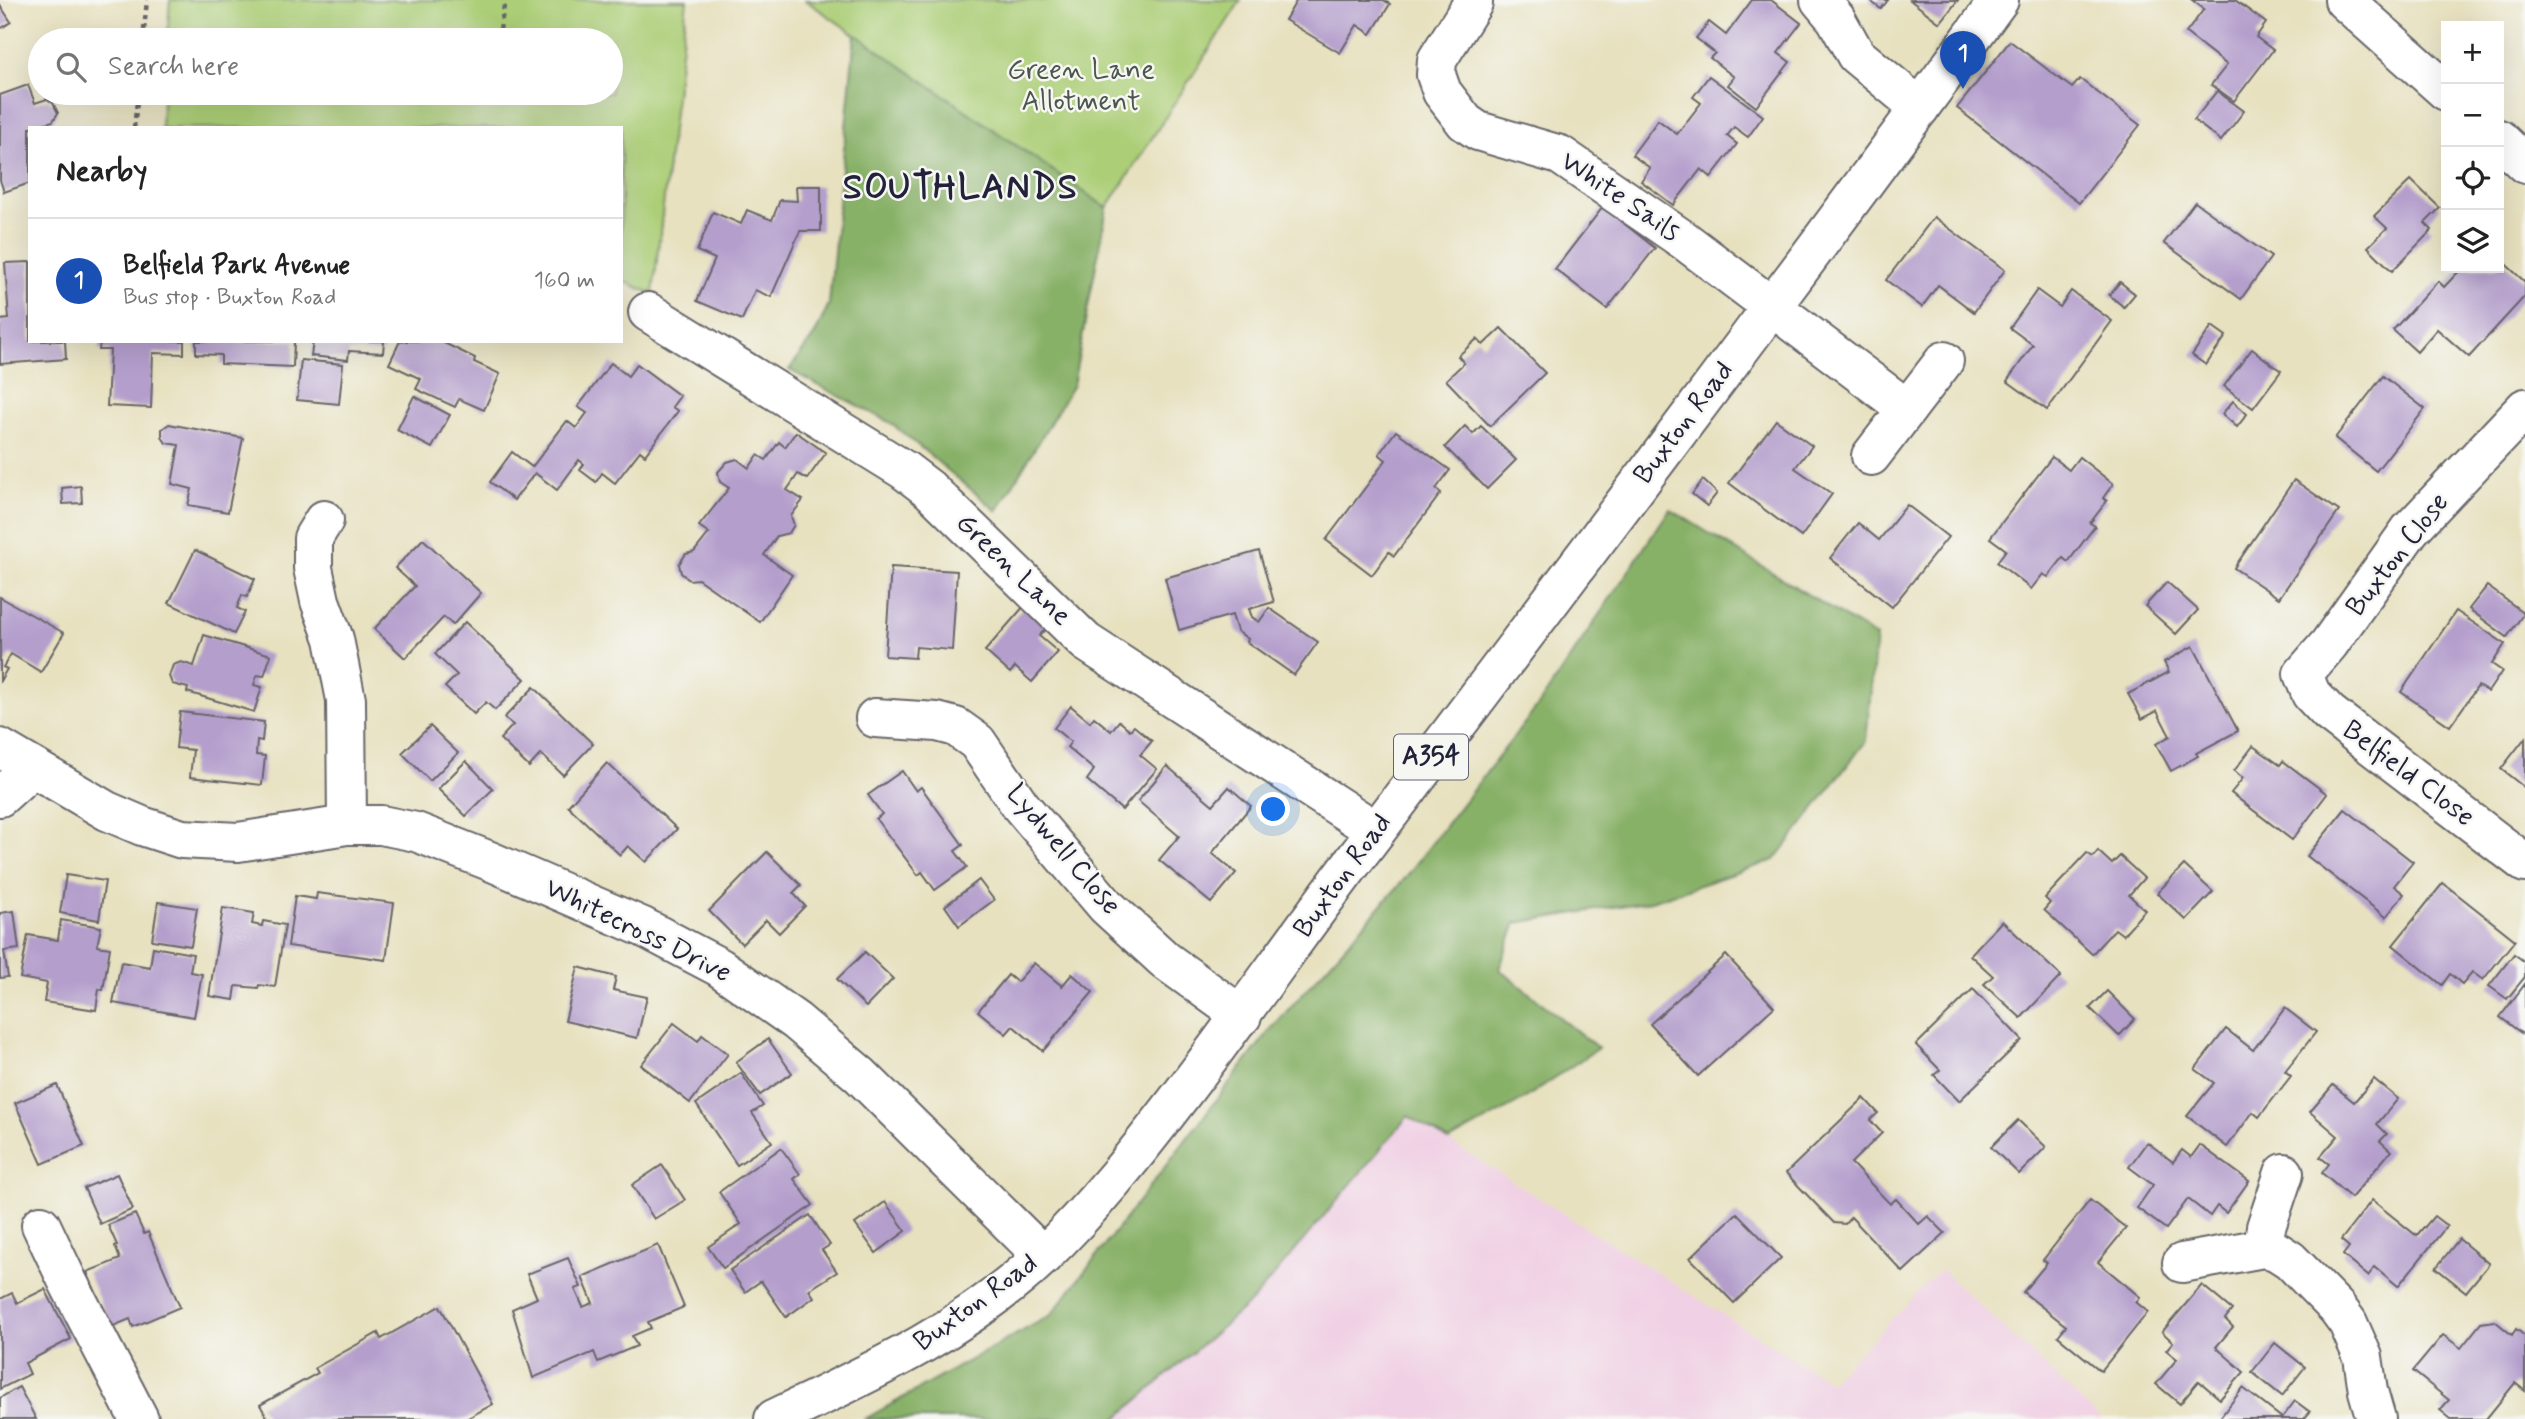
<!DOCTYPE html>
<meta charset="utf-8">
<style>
:root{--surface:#fff;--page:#f6f6f6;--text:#222;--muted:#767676;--line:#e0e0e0;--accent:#b45309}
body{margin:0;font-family:Mynerve,sans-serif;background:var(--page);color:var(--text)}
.controls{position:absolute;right:21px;top:21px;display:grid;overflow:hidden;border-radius:0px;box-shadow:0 7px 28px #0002}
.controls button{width:63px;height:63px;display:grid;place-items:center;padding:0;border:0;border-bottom:2px solid var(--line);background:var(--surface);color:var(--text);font:35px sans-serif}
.you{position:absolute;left:1274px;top:810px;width:24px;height:24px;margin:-18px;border:5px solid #fff;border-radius:50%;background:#1a73e8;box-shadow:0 0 0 10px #1a73e833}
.badge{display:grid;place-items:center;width:46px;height:46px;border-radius:50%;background:var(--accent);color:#fff;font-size:23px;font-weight:700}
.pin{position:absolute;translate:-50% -58px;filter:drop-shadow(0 2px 4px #0008)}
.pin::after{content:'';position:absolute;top:37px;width:24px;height:21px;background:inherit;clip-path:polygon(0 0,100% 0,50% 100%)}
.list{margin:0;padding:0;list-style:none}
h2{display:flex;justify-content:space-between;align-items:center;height:91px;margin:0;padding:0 28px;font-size:30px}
h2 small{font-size:23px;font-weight:400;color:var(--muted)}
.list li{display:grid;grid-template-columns:46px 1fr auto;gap:21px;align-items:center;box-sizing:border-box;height:126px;padding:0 28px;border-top:2px solid var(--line)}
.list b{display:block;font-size:26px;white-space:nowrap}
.list p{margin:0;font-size:23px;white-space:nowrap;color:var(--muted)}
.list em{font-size:23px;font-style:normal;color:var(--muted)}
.icon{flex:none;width:38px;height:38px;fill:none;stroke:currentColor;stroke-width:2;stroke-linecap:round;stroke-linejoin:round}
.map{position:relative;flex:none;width:2525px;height:1419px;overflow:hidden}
.search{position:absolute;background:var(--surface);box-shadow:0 7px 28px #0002;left:28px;top:28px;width:595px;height:77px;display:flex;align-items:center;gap:18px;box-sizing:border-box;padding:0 24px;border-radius:38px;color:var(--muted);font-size:26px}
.panel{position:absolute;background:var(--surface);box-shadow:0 7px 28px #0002;left:28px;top:126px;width:595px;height:217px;border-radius:0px}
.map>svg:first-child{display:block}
.built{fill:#f0d0e4}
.green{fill:#abce76;stroke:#667858;stroke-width:2}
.forest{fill:#88b167;stroke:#556a51;stroke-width:2}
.building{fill:#b49ecc}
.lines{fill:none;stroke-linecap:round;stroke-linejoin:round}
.minor-casing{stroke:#676569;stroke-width:42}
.highway-casing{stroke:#676569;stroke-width:42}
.path{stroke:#676569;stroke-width:4.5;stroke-dasharray:5 5;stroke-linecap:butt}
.minor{stroke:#fff;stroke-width:38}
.highway{stroke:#fff;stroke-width:38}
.labels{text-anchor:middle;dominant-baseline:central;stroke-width:5;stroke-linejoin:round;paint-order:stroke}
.shield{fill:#f6f6f2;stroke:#626272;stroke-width:2}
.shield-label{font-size:26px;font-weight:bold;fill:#22223b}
.park-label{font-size:28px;fill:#4b564d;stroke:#f6f6f2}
.street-label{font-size:28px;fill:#22223b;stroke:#f6f6f2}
.district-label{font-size:35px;font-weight:bold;letter-spacing:2px;fill:#22223b;stroke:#f6f6f2}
</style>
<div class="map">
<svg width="2525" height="1419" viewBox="0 0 2525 1419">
<rect width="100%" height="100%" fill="#f6f6f2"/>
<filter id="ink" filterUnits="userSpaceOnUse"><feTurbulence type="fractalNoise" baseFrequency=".0143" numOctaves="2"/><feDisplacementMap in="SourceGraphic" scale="14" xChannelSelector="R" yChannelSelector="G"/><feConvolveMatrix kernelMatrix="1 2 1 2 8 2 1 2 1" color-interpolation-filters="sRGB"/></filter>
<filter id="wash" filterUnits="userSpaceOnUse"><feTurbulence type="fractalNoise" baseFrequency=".00686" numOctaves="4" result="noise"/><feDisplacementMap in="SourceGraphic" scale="28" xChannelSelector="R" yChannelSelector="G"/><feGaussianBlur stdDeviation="1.57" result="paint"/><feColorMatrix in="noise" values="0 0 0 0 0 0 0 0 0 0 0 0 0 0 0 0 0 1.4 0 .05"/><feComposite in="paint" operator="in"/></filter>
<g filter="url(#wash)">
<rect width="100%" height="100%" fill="#e7e1bf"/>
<polygon class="built" points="1271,1029 1830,1382 1941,1269 2101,1419 865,1419 1051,1315"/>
<g class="green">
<polygon points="170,0 687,0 653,294 621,280 621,128 161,128 163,93 611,93 611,40 167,40"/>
<polygon points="805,0 1241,0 1107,208"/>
</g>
<g class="forest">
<polygon points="855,34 1107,208 1073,385 997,511 891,423 789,370 815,334 829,304"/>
<polygon points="1670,509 1876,637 1866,741 1775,860 1651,901 1516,923 1499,969 1598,1048 1521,1101 1449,1141 1408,1116 1253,1300 1116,1419 865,1419 1051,1315 1271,1029 1402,882 1540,703"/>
</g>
<g id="blocks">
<g class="building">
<polygon points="1297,0 1383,0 1390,4 1371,34 1357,25 1340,53 1285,20"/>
<polygon points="1752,0 1771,0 1801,23 1778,53 1790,62 1756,107 1728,85 1734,77 1710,58 1715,53 1696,38 1709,22 1726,35"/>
<polygon points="1869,0 1888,0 1881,9"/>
<polygon points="1910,0 1958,0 1940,23"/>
<polygon points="2192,0 2235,0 2266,23 2256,37 2273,50 2234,101 2211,85 2227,65 2186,33 2204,9"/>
<polygon points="0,5 11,22 0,29"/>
<polygon points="2010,41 2072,88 2080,79 2140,125 2079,203 1957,108"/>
<polygon points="1709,76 1763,116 1748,137 1734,127 1727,136 1737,144 1711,177 1701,169 1673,205 1641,181 1650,168 1632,155 1658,120 1677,134 1701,103 1693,97"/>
<polygon points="28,85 35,103 47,99 53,103 58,113 53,121 43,124 44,128 30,128 30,183 4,192 0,180 0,95"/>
<polygon points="2217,91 2244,111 2221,141 2194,120"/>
<polygon points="2411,180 2440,208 2425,223 2432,230 2392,271 2368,247 2387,228 2374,216"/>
<polygon points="796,186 821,186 821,231 800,231 771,297 755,290 742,320 697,301 715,259 697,251 713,212 741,224 747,210 772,220 780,200 797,201"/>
<polygon points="2195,202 2271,257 2241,299 2164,243"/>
<polygon points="1603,207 1655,248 1607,309 1555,269"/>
<polygon points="1934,217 2005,270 1974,312 1938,285 1922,307 1886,280"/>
<polygon points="2499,258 2525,282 2525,296 2469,357 2437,329 2417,352 2393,330 2438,281 2444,287 2462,268 2499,268"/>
<polygon points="30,262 30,341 65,341 66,359 0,364 0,320 9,319 5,263"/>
<polygon points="2120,282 2135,294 2124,307 2109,295"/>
<polygon points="2037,290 2060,307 2071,291 2112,321 2047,410 2007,381 2033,345 2010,328"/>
<polygon points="2212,326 2226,336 2206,365 2192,355"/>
<polygon points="1501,328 1545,373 1490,426 1446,380 1464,363 1458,356 1477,339 1483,345"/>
<polygon points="100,341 184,341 184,354 153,353 151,408 107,406 110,350 99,350"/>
<polygon points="196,341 294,341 293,367 221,364 221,355 196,354"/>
<polygon points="313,341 384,341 383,353 349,351 348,360 311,356"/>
<polygon points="400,341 440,341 475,358 474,362 500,374 484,410 459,399 455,407 416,389 421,379 389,364"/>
<polygon points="2252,349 2281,371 2253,408 2224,386"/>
<polygon points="301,360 343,364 339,404 297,400"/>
<polygon points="611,363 628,376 637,364 680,396 672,407 678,411 645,455 640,451 615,483 602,473 596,482 580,470 584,464 579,460 557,490 535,473 514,500 490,482 512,452 532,467 567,421 576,428 587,413 578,407"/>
<polygon points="2383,376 2425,409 2376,471 2335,438"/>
<polygon points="414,396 450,415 432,448 397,430"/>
<polygon points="2233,401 2247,414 2237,427 2222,414"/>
<polygon points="1776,420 1812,446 1795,468 1832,494 1801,537 1729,483"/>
<polygon points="169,424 243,438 228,512 188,505 192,489 172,484 179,445 166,443 162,437 162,429"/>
<polygon points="1465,426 1473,434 1481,426 1516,460 1487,489 1445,447"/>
<polygon points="1396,431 1450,470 1436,489 1441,493 1394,556 1389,552 1372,575 1326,540 1386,460 1379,454"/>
<polygon points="796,432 826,453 807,479 798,474 787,490 803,500 791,516 794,525 789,533 777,536 764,555 792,575 760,622 698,579 689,580 681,573 679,564 686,554 694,552 709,533 699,526 729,488 720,482 718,472 727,462 737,459 749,468 758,455 766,460 779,442 785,447"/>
<polygon points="2052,457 2069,470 2079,457 2113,484 2103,498 2107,501 2090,523 2095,526 2068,562 2063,558 2048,577 2043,574 2031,589 1997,562 2006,550 1990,538"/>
<polygon points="1703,480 1717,493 1707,506 1692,494"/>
<polygon points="2294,480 2339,511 2279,598 2234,568"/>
<polygon points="81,486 82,503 63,504 62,488"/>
<polygon points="1907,505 1948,537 1892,607 1830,558 1858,523 1879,540"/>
<polygon points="423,539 481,593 453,625 444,617 405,658 374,629 415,586 395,568"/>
<polygon points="195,550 255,579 247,597 242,595 237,608 245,612 234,634 169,603"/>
<polygon points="1259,551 1274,602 1249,609 1252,617 1259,622 1269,608 1318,642 1294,675 1247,642 1248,639 1237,631 1232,615 1179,630 1165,578"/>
<polygon points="891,567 957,571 952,650 916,647 915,658 885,656"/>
<polygon points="2167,582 2198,610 2176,634 2145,606"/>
<polygon points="2487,586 2524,613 2507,637 2469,609"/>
<polygon points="0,597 64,633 41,672 11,654 3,667 7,669 0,681"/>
<polygon points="1025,605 1049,625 1039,636 1058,652 1032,682 1015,667 1010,673 985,651"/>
<polygon points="2456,611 2505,644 2492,664 2502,671 2488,692 2478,686 2450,726 2401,692"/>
<polygon points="465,622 525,679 495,710 486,702 474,714 445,687 457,675 435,654"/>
<polygon points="204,635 271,655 264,676 257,675 254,685 262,687 254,712 187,692 188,688 172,684 169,676 173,665 181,662 194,666"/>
<polygon points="2193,646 2238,731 2196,753 2198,756 2171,771 2156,744 2170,736 2157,711 2142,719 2128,694 2169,672 2164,662"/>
<polygon points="534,687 593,744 563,775 541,754 529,767 500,739 513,725 504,718"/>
<polygon points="1071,706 1090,722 1094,717 1111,731 1119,721 1130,730 1134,726 1152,741 1140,755 1157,769 1122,810 1087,780 1094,770 1067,747 1071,742 1054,728"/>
<polygon points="180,712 264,722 262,741 257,740 256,755 265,756 262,785 190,777 193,750 176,748"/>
<polygon points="430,726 458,753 430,781 402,753"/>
<polygon points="2525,738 2525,788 2501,769"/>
<polygon points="2253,746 2280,765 2283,761 2327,794 2292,840 2231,793 2243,778 2234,771"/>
<polygon points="466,761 493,789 466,816 438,789"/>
<polygon points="607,763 677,829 646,862 628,846 620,855 568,806"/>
<polygon points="1167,766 1213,805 1229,787 1251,806 1212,853 1236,873 1211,903 1159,860 1179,836 1138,801"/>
<polygon points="902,771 916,791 921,787 963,845 955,851 967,867 935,890 922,872 918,875 876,819 882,814 868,795"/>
<polygon points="2345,809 2413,862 2394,886 2404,894 2386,917 2307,856"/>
<polygon points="2098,851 2112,864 2120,856 2144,878 2129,895 2145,910 2123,935 2115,929 2092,954 2044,910 2050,903 2045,898 2087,853 2093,857"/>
<polygon points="767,852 801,885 793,893 805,906 779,933 766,920 742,944 709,911"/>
<polygon points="2184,865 2213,892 2186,920 2157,893"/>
<polygon points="66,875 105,881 99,920 60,913"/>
<polygon points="979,880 994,900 959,926 945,906"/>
<polygon points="2443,883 2515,940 2483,980 2472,972 2462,984 2450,974 2442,985 2393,945"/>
<polygon points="317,893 394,903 386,960 288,946 295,896 316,899"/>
<polygon points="158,902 197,908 191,946 152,940"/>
<polygon points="223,908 254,913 252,924 262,926 263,921 285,925 275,987 259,985 258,988 236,986 234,1000 209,996"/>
<polygon points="14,911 19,949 4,951 8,977 0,978 0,913"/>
<polygon points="61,920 101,927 97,946 110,948 103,990 99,989 96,1010 44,1002 47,983 20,978 28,935 58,940"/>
<polygon points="2002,921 2061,976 2021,1018 1984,984 1993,976 1970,955"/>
<polygon points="153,947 193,954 190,972 202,974 194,1017 113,1003 121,962 150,967"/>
<polygon points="865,952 893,979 866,1007 837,979"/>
<polygon points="2514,954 2525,962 2525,977 2507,999 2489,986"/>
<polygon points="1726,955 1774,1007 1698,1076 1650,1024"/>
<polygon points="1034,963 1062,986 1072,974 1093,992 1043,1051 1013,1026 1006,1034 978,1011 1008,975 1017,982"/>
<polygon points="578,967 616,977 613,990 647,997 637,1038 565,1021"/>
<polygon points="2525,984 2525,1036 2500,1017"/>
<polygon points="1973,989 2022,1040 1959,1101 1934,1075 1940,1070 1916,1045"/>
<polygon points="2107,991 2135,1019 2119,1036 2090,1008"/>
<polygon points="2285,1008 2316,1032 2285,1071 2291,1076 2259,1117 2253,1112 2227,1147 2187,1116 2214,1083 2195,1069 2226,1029 2253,1050"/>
<polygon points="674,1023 698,1041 702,1035 728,1054 690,1103 641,1065"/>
<polygon points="768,1039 792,1073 760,1095 736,1062"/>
<polygon points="741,1073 763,1106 752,1113 772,1142 737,1165 696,1104"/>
<polygon points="2374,1079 2398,1099 2377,1124 2387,1134 2380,1141 2391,1151 2351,1198 2322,1173 2329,1164 2320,1157 2338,1136 2310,1112 2333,1085 2354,1102"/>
<polygon points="57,1085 84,1146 42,1164 15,1103"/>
<polygon points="1864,1098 1878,1113 1870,1120 1882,1133 1851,1163 1890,1204 1896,1199 1919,1224 1928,1216 1945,1233 1903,1272 1851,1217 1845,1224 1834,1223 1786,1173"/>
<polygon points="2018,1120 2046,1147 2019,1174 1991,1147"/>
<polygon points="2147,1142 2173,1162 2182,1150 2191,1157 2200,1145 2249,1181 2226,1213 2217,1206 2210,1216 2188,1199 2166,1229 2137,1208 2153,1185 2129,1167"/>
<polygon points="781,1148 800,1174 794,1179 813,1205 723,1268 708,1247 741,1224 719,1192"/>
<polygon points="662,1165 685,1200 654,1219 632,1185"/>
<polygon points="117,1174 133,1209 100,1224 84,1188"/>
<polygon points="2090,1200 2126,1228 2098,1262 2140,1297 2136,1302 2148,1312 2101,1371 2058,1336 2066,1326 2023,1292 2047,1263 2043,1260"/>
<polygon points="2372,1200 2417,1236 2434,1216 2447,1226 2398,1286 2375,1267 2368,1276 2343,1255 2349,1247 2341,1240"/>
<polygon points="885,1202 906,1231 876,1253 855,1224"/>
<polygon points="1737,1213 1781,1258 1734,1303 1690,1258"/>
<polygon points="135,1214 144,1234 148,1232 180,1307 133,1327 130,1319 111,1327 87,1272 120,1259 115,1246 117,1245 108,1225"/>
<polygon points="810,1215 830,1245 822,1250 837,1272 809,1290 814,1297 786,1317 761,1281 745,1292 730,1270"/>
<polygon points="2459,1239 2489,1264 2466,1292 2436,1268"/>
<polygon points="658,1245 684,1307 648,1322 651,1328 632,1336 637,1346 598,1362 594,1352 533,1378 512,1309 537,1298 527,1274 568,1258 581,1287 575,1289 583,1307 593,1303 582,1277"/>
<polygon points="2202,1285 2232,1310 2225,1319 2233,1327 2216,1347 2244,1372 2220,1399 2199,1381 2180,1404 2156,1384 2177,1359 2166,1350 2173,1342 2162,1332"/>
<polygon points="45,1289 71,1339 25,1363 30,1374 0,1389 0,1299 12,1293 17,1303"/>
<polygon points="440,1306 493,1404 466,1419 268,1419 260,1405 318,1373 315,1368 378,1333 381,1339"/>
<polygon points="2495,1321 2512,1335 2516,1329 2525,1336 2525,1391 2515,1383 2486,1419 2451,1419 2440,1410 2449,1400 2413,1371 2443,1335 2461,1348 2481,1323"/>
<polygon points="2275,1343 2305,1367 2282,1396 2252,1372"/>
<polygon points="19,1387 36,1419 0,1419 0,1398"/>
<polygon points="2243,1388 2282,1418 2295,1401 2310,1412 2304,1419 2219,1419"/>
</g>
</g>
</g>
<g filter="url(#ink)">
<use href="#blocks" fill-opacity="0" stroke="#676569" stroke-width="2"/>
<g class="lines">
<defs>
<g id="minor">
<polyline points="1820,0 1836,19 1856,55 1920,108"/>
<polyline points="2344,0 2446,91"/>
<polyline points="1473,3 1437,60 1436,75 1442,92 1465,122 1478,131 1560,155 1685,241 1907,409"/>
<polyline points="2499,139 2525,164"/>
<polyline points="648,312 904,470 929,489 1086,642 1376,831"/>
<polyline points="2525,408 2410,530 2329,644 2303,674 2311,694 2329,713 2525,863"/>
<polyline points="1871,456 1944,361"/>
<polyline points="324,520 313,538 313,568 320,601 334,639 346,700 347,825"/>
<polyline points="875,718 937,722 956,727 977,742 1020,805 1106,906 1166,961 1242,1016"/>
<polyline points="0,748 107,811 142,826 182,839 238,842 347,825 381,825 416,832 490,861 643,927 719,967 796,1021 860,1075 1043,1256"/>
<polyline points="0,797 32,768"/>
<polyline points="41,1225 68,1282 139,1419"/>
<polyline points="2263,1248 2266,1227 2284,1173"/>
<polyline points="2182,1263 2263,1248 2276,1251 2290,1260 2337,1308 2348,1323 2363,1357 2368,1391 2376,1419"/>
</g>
<path id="highway" d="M 774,1419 C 868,1374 965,1330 1042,1257 C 1092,1209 1136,1154 1178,1099 C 1242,1016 1301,929 1365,846 C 1578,565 1791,284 1999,0"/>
</defs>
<use href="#minor" class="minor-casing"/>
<use href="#highway" class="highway-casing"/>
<g class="path">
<polyline points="500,30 505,0"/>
<polyline points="143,40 147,0"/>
<polyline points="134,128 138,93"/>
</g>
<use href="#minor" class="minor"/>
<use href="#highway" class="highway"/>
</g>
</g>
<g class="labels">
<rect class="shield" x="1394" y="734.5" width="74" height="45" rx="5"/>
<g class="shield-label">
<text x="1431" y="757">A354</text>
</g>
<g class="park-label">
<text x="1081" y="70">Green Lane<tspan x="1081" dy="32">Allotment</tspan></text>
</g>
<g class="street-label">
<text transform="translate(1620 197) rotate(34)">White Sails</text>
<text transform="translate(1684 423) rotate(-53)">Buxton Road</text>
<text transform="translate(2398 555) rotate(-52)">Buxton Close</text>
<text transform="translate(1013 570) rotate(44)">Green Lane</text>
<text transform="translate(2408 774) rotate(37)">Belfield Close</text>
<text transform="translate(1063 850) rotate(50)">Lydwell Close</text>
<text transform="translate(1343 876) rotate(-54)">Buxton Road</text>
<text transform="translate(638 931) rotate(26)">Whitecross Drive</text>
<text transform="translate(976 1303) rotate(-36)">Buxton Road</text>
</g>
<g class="district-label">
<text x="961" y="188">SOUTHLANDS</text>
</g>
</g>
</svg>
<div class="controls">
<button>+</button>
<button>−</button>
<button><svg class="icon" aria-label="locate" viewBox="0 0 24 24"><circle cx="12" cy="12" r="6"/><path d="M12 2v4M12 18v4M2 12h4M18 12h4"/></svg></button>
<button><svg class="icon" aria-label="layers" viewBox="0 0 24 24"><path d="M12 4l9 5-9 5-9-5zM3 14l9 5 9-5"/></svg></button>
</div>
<div class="you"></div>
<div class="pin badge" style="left:1963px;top:89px;background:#1a4fb4">1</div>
<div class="search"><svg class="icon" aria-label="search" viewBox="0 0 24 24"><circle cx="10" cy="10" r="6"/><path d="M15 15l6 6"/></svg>Search here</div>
<section class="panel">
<h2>Nearby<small></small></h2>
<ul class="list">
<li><span class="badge" style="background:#1a4fb4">1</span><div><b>Belfield Park Avenue</b><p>Bus stop · Buxton Road</p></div><em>160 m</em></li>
</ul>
</section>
</div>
